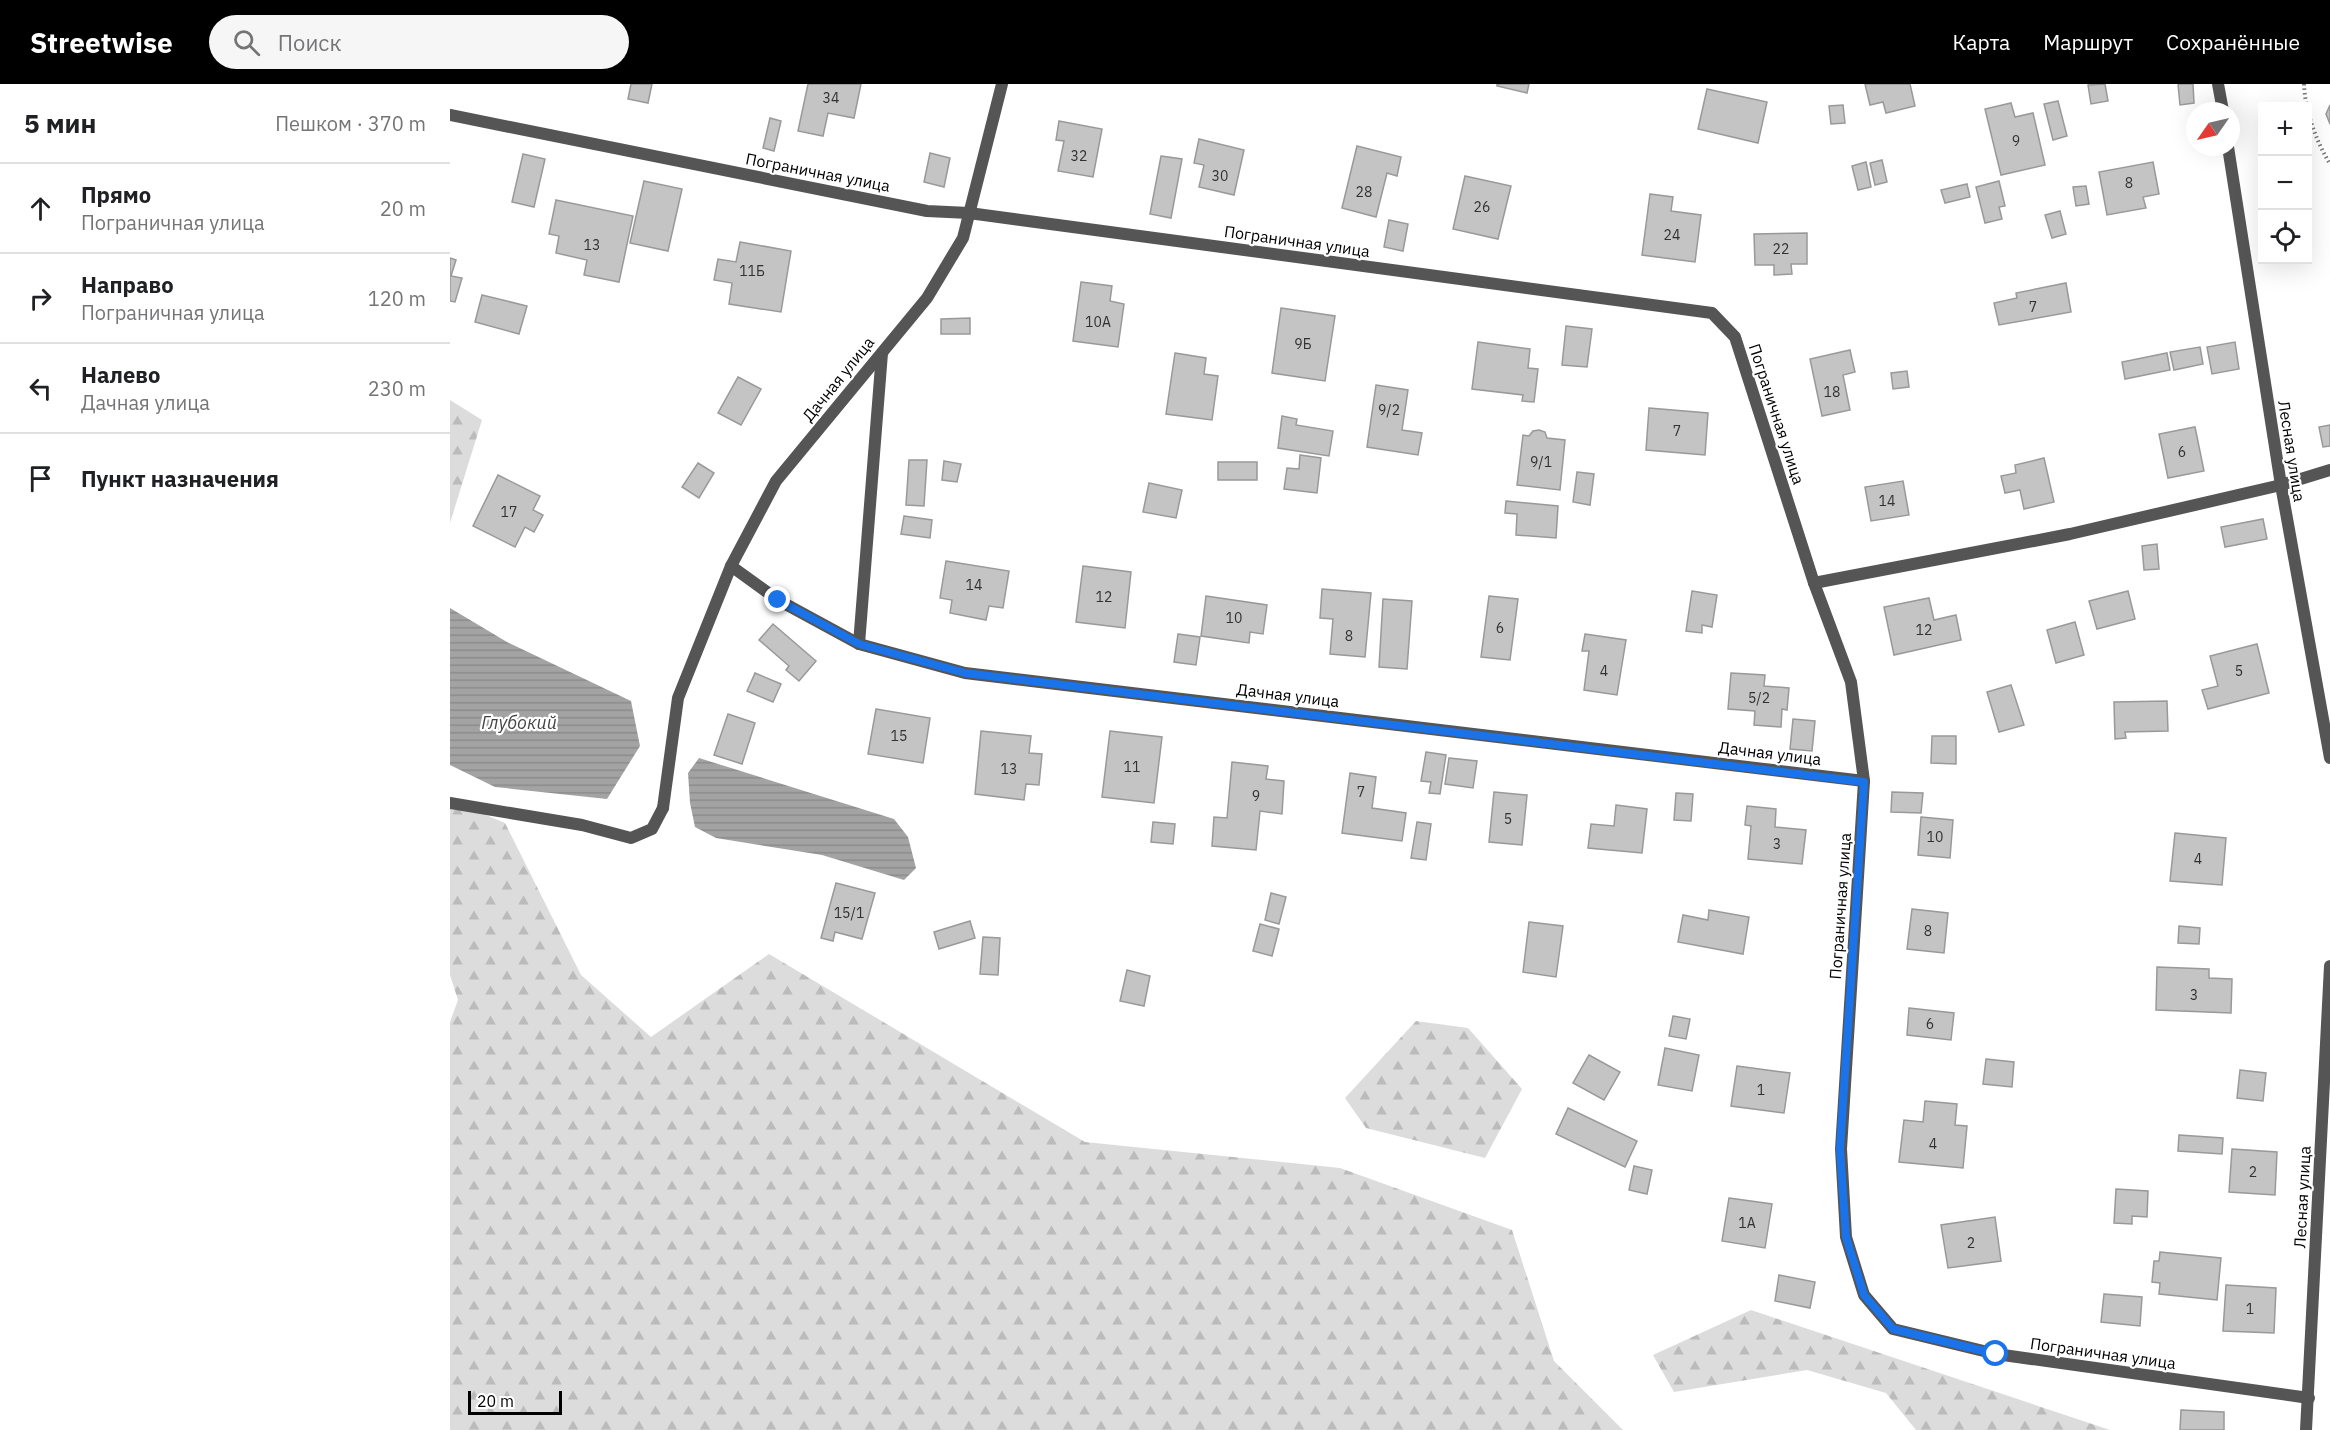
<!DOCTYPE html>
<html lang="ru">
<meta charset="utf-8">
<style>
:root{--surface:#fff;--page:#f6f6f6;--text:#202124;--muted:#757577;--line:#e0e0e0;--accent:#000}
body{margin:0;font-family:"IBM Plex Sans",sans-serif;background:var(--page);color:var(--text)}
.controls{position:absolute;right:18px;top:18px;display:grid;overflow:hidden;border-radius:0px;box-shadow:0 6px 24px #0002}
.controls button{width:54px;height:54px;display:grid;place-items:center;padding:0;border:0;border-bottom:2px solid var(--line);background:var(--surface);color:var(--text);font:30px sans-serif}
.compass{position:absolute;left:1736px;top:18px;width:54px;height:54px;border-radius:50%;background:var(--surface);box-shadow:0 6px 24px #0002;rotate:236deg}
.scale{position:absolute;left:18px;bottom:15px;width:94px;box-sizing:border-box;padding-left:6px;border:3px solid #000;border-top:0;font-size:16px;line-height:21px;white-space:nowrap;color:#000;-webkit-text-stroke:4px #fff;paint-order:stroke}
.stop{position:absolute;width:18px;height:18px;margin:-14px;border:4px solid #1a73e8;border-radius:50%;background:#fff}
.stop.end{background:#1a73e8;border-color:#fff;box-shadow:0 2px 6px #0008}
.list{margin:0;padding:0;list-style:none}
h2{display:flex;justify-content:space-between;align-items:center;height:78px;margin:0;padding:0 24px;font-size:26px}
h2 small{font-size:20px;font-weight:400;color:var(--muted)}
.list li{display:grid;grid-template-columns:39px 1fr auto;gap:18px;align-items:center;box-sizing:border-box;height:90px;padding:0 24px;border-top:2px solid var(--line)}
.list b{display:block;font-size:22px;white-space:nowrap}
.list p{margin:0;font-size:20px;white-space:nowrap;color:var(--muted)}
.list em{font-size:20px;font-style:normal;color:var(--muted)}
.icon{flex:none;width:33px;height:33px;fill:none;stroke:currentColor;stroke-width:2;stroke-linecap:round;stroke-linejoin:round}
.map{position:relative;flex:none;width:1880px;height:1346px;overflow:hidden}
header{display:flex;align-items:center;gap:36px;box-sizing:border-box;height:84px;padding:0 30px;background:var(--accent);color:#fff}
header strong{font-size:28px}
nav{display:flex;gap:33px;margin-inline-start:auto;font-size:21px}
.search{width:420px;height:54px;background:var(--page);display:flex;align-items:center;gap:15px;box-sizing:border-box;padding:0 21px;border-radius:33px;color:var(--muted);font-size:22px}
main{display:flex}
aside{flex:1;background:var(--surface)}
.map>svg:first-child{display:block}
.forest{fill:url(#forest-firs)}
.water{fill:url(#water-rules)}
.building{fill:#c4c4c4;stroke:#999;stroke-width:1.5}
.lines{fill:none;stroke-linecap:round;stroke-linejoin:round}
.path{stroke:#777;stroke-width:4;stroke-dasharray:1.5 3;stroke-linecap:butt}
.lane{stroke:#555;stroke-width:12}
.street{stroke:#555;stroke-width:12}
.route{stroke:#1a73e8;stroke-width:8}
.labels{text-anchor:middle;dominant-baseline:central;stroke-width:4.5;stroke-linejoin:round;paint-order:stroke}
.number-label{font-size:14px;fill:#313131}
.street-label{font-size:16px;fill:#000;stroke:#fff}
.water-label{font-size:18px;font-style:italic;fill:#444;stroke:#fff}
</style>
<header>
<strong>Streetwise</strong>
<div class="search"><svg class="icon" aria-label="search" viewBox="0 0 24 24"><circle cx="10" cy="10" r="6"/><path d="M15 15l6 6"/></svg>Поиск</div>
<nav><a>Карта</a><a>Маршрут</a><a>Сохранённые</a></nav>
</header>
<main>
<aside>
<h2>5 мин<small>Пешком · 370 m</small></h2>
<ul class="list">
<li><svg class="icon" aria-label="ahead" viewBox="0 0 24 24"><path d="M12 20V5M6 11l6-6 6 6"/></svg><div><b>Прямо</b><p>Пограничная улица</p></div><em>20 m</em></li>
<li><svg class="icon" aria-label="right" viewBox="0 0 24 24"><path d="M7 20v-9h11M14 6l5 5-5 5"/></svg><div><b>Направо</b><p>Пограничная улица</p></div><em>120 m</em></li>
<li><svg class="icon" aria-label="left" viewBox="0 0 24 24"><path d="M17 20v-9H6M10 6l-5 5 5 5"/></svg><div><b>Налево</b><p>Дачная улица</p></div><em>230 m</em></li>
<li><svg class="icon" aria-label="arrive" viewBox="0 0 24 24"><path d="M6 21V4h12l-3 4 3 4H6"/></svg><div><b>Пункт назначения</b></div></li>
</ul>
</aside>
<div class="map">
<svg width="1880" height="1346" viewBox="0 0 1880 1346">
<defs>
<pattern id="forest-firs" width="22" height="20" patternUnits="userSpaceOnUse" patternTransform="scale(1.5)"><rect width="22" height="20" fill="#dcdcdc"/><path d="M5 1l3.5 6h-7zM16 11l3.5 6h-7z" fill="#bbb"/></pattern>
<pattern id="water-rules" width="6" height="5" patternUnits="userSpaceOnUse" patternTransform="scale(1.5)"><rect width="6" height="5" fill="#a3a3a3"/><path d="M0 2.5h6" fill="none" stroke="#8b8b8b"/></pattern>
</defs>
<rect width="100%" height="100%" fill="#fff"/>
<g class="forest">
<polygon points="0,316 32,336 0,439"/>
<polygon points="0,716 55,739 131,891 201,953 319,870 635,1058 890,1084 1062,1146 1104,1277 1173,1346 0,1346 0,938 8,916 0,891"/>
<polygon points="966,937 1018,944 1072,1005 1035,1074 916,1044 895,1014"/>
<polygon points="1301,1226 1660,1346 1466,1346 1436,1309 1357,1286 1224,1308 1203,1271"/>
</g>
<g class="water">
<polygon points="0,524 57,558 181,617 190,662 157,715 45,703 0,681"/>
<polygon points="249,674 444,735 458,753 466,784 454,796 372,771 266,754 245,743 240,719 238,689"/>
</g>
<g class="building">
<polygon points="181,0 202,0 198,19 178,15"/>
<polygon points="358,0 411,0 404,34 378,29 373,52 348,47"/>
<polygon points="1047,0 1079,0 1077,9 1047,2"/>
<polygon points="1415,0 1460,0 1465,22 1436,29 1433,18 1420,21"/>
<polygon points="1655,0 1658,17 1641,20 1638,1"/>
<polygon points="1728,0 1743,0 1744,19 1730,21"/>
<polygon points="1257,5 1317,18 1308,59 1248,45"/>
<polygon points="1608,17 1617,52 1603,56 1594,20"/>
<polygon points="1561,19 1565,33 1583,29 1595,81 1551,91 1535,25"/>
<polygon points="1393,21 1395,39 1381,40 1379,22"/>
<polygon points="1880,21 1880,40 1876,30"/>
<polygon points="320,34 331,37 324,67 313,64"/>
<polygon points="609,37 652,45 643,93 608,87 614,57 606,56"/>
<polygon points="749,55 794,66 784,111 749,103 754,81 744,79"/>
<polygon points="907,62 951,73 947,92 937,89 926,133 892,124"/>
<polygon points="480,69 500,74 494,103 474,98"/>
<polygon points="73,70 95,75 84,123 62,118"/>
<polygon points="711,72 732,75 721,134 700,130"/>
<polygon points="1432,76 1437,98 1425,101 1420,79"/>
<polygon points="1416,78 1421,103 1408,106 1402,82"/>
<polygon points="1703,78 1709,110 1693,113 1696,124 1657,131 1649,88"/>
<polygon points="1015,92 1061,102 1048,155 1003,145"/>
<polygon points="194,97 232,105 218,167 180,159"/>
<polygon points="1549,97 1555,122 1549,123 1552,135 1535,139 1526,103"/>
<polygon points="1517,100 1520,113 1495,119 1491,106"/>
<polygon points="1636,102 1639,120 1626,122 1623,103"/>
<polygon points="1200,110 1223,113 1221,127 1251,131 1245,178 1192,171"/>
<polygon points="106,116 183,132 169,198 134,191 137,176 106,169 109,152 99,150"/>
<polygon points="1610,127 1616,150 1602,154 1595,131"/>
<polygon points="939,136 958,140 953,167 934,163"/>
<polygon points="1357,149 1357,180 1341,180 1342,190 1324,191 1324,181 1305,181 1304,150"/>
<polygon points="290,158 341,167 331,228 279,220 282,199 264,196 268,175 286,178"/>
<polygon points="0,174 6,176 1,192 12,194 5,218 0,217"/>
<polygon points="631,198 662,202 660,217 674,220 668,263 623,257"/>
<polygon points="1616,199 1621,228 1549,241 1544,219 1567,214 1566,209"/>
<polygon points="32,211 77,222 69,250 25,238"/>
<polygon points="831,224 885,232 875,297 822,289"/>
<polygon points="520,234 520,250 491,250 491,235"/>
<polygon points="1116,242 1142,245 1137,283 1112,281"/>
<polygon points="1028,258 1080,265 1078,284 1088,285 1084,318 1072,317 1073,311 1022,305"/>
<polygon points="1785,258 1789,285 1762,290 1757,263"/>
<polygon points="1750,263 1753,280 1724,286 1720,268"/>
<polygon points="1400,266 1405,288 1393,291 1400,326 1372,332 1360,275"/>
<polygon points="725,269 756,274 754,290 768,292 762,336 716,330"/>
<polygon points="1717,269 1720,286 1675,295 1672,278"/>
<polygon points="1457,287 1459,303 1443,305 1441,289"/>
<polygon points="288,293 311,305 291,341 268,329"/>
<polygon points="926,301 958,306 952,346 972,349 968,371 917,363"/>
<polygon points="1199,324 1258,329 1255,371 1196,366"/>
<polygon points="832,332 847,335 846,341 883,347 879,372 828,364"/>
<polygon points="1880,341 1880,362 1873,363 1869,343"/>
<polygon points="1745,343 1754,387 1718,394 1709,350"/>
<polygon points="1089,346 1095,348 1097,354 1115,356 1110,406 1067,401 1073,351 1079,352 1083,347"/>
<polygon points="850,371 871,374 867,409 834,405 837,384 849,385"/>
<polygon points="1594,374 1604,418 1574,425 1570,406 1555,409 1551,392 1566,389 1565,381"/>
<polygon points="459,376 477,376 474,422 456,421"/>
<polygon points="494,377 511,380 507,398 492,396"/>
<rect x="768" y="378" width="39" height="18"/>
<polygon points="248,379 264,389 249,414 232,403"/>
<polygon points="1127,388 1144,390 1140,421 1123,418"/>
<polygon points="48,391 90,412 83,426 93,431 84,448 75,443 65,463 23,442"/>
<polygon points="1453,397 1459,431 1421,437 1415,403"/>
<polygon points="699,399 732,406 726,434 693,428"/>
<polygon points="1056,417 1108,422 1106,454 1066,451 1067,430 1055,429"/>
<polygon points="454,432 482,436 480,454 451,450"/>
<polygon points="1813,435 1817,455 1775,463 1771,443"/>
<polygon points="1707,460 1709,485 1694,486 1692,462"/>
<polygon points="496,477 559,487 553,524 539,522 536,536 500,529 502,516 490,514"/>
<polygon points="633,482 681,488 675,544 626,538"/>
<polygon points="872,505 921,509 915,573 880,570 883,535 870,534"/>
<polygon points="1242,507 1267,511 1262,543 1252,541 1252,549 1236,547"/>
<polygon points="1678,507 1685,535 1647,545 1639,517"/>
<polygon points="756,512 817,521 813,550 800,548 799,559 751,552"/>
<polygon points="1039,512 1068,515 1060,576 1031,573"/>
<polygon points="1479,514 1484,536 1506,531 1511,556 1444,571 1434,523"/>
<polygon points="933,515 962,517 957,585 929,583"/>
<polygon points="1625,538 1634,571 1606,579 1597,546"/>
<polygon points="323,540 366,577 349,597 336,586 339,582 309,556"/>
<polygon points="728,550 750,553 746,581 724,578"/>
<polygon points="1135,550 1176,556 1167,611 1134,606 1139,567 1132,567"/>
<polygon points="1807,560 1819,609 1758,625 1752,606 1768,602 1760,572"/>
<polygon points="305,589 331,600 323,618 297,607"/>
<polygon points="1281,589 1315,591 1314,602 1339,604 1337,626 1332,625 1331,643 1304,641 1305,627 1278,625"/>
<polygon points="1561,601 1574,641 1549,648 1537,608"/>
<polygon points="1717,617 1718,647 1675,648 1676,654 1665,655 1664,618"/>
<polygon points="426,625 480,634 473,679 418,670"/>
<polygon points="278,630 305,639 292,680 264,671"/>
<polygon points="1343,635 1365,637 1362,667 1340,665"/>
<polygon points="531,647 581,652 579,669 592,670 589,701 576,700 574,716 525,710"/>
<polygon points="660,647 712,653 704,719 652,713"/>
<polygon points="1482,652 1506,652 1506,680 1481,679"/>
<polygon points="976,668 996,671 990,710 979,709 981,698 971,697"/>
<polygon points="999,674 1027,677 1023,704 995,700"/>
<polygon points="782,678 818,682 816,695 834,697 832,730 810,727 806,766 762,762 764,733 777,734"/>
<polygon points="900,689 926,693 922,724 956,729 952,757 892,749"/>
<polygon points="1044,708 1077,711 1072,761 1039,758"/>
<polygon points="1442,708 1473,709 1471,729 1441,728"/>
<polygon points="1226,709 1243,710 1241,737 1224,736"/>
<polygon points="1166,721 1197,725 1192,769 1138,764 1141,740 1164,742"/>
<polygon points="1297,722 1326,725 1325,743 1356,746 1352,780 1298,775 1301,742 1295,741"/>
<polygon points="1471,733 1503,736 1500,774 1468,771"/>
<polygon points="703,738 725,740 723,760 701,758"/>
<polygon points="967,738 981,740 976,776 961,774"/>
<polygon points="1725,749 1776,754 1772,801 1720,797"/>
<polygon points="386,799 425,809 412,855 385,848 383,857 371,854"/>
<polygon points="821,809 836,813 829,840 815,836"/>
<polygon points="1462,825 1498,829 1494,869 1457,865"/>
<polygon points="1259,826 1299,833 1293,870 1228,858 1233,831 1258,836"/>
<polygon points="520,837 525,854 489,865 484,848"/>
<polygon points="1079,838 1113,842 1106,893 1073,888"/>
<polygon points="810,840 829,845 822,872 803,867"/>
<polygon points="1729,842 1750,844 1749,860 1728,859"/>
<polygon points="533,853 550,854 548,891 530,890"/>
<polygon points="1707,883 1759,885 1759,894 1782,895 1781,929 1706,926"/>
<polygon points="677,886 700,892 694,922 670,917"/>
<polygon points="1459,924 1504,929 1501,956 1457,951"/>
<polygon points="1223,932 1240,935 1236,955 1219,952"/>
<polygon points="1215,964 1249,971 1242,1007 1208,1001"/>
<polygon points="1139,971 1170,988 1154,1016 1123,999"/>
<polygon points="1536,975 1564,978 1562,1003 1533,1000"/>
<polygon points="1287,982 1340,989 1334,1029 1281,1022"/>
<polygon points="1790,986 1816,989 1813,1017 1787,1014"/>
<polygon points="1475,1017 1507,1020 1505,1041 1517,1042 1513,1084 1449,1078 1454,1036 1473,1038"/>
<polygon points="1118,1024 1187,1057 1175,1083 1106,1050"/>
<polygon points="1729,1051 1773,1054 1772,1070 1728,1067"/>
<polygon points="1782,1065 1827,1068 1825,1111 1779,1108"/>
<polygon points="1184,1082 1202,1086 1197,1110 1179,1106"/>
<polygon points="1666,1105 1698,1107 1697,1133 1682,1132 1682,1140 1664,1139"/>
<polygon points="1279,1114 1322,1120 1315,1164 1272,1157"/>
<polygon points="1545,1133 1551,1177 1498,1184 1491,1141"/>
<polygon points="1710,1168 1771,1174 1767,1216 1709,1210 1710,1199 1702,1198 1704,1177 1709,1177"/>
<polygon points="1329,1191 1365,1198 1360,1224 1325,1217"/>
<polygon points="1776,1201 1826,1204 1824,1249 1773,1247"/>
<polygon points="1654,1210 1692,1213 1690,1242 1651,1238"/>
<polygon points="1731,1326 1774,1328 1774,1346 1730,1346"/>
</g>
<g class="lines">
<path class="path" d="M 1854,0 C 1855,27 1866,57 1880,80"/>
<g class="lane">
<polyline points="409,560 432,269"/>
<polyline points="0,719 132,741 181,754 202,745 213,724"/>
</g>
<g class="street">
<polyline points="1768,0 1773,27"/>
<polyline points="0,31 477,127 519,129 1262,229 1285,253 1364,499 1401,598 1414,697 1391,1065 1396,1153 1414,1211 1443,1245 1546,1270 1859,1314"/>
<polyline points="1778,63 1831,401 1880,674"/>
<polyline points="281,482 328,516 409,560 515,589 1414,697"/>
<polyline points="1364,499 1620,450 1831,401 1880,386"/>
<polyline points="213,724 228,614 281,482 326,397 477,214 513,154 552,0"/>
<polyline points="1856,1346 1880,882"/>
</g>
</g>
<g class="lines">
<polyline class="route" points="328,516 409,560 515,589 1414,698 1390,1065 1396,1153 1414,1211 1443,1245 1546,1270"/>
</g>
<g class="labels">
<g class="number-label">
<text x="381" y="14">34</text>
<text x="1566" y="57">9</text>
<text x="629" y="72">32</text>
<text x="770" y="92">30</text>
<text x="1679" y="99">8</text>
<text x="914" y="108">28</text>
<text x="1032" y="123">26</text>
<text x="1222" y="151">24</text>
<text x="142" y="161">13</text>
<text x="1331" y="165">22</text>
<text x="302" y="187">11Б</text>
<text x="1583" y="223">7</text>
<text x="648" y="238">10А</text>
<text x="853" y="260">9Б</text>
<text x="1382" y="308">18</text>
<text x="939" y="326">9/2</text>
<text x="1227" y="347">7</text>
<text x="1732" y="368">6</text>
<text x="1091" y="378">9/1</text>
<text x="1437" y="417">14</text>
<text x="59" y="428">17</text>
<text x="524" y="501">14</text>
<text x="654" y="513">12</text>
<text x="784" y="534">10</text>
<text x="1050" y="544">6</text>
<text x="1474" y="546">12</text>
<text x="899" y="552">8</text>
<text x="1154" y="587">4</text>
<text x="1789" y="587">5</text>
<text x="1309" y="614">5/2</text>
<text x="449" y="652">15</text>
<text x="682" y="683">11</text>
<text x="559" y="685">13</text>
<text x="911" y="708">7</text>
<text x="806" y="712">9</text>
<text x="1058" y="735">5</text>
<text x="1485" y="753">10</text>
<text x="1327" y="760">3</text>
<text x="1748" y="775">4</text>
<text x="399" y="829">15/1</text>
<text x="1478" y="847">8</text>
<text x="1744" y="911">3</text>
<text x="1480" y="940">6</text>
<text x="1311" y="1006">1</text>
<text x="1483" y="1060">4</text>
<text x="1803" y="1088">2</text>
<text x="1297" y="1139">1А</text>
<text x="1521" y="1159">2</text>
<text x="1800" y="1225">1</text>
</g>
<g class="street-label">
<text transform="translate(368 88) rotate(11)">Пограничная улица</text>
<text transform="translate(847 157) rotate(8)">Пограничная улица</text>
<text transform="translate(388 295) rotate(-51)">Дачная улица</text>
<text transform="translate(1327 330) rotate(72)">Пограничная улица</text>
<text transform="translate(1842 367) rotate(81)">Лесная улица</text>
<text transform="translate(838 611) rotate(7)">Дачная улица</text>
<text transform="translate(1320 669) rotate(7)">Дачная улица</text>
<text transform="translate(1390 822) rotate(-86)">Пограничная улица</text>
<text transform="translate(1852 1113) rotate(-87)">Лесная улица</text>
<text transform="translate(1653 1269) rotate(8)">Пограничная улица</text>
</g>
<g class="water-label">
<text x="69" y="638">Глубокий</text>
</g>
</g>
</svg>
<div class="controls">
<button>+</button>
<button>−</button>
<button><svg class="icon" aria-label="locate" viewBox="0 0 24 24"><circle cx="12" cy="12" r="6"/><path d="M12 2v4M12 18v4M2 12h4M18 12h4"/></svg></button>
</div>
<svg class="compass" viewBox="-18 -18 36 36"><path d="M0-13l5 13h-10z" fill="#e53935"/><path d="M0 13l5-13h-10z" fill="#757577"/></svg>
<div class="scale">20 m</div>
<div class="stop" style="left:1546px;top:1270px"></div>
<div class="stop end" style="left:328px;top:516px"></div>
</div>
</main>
